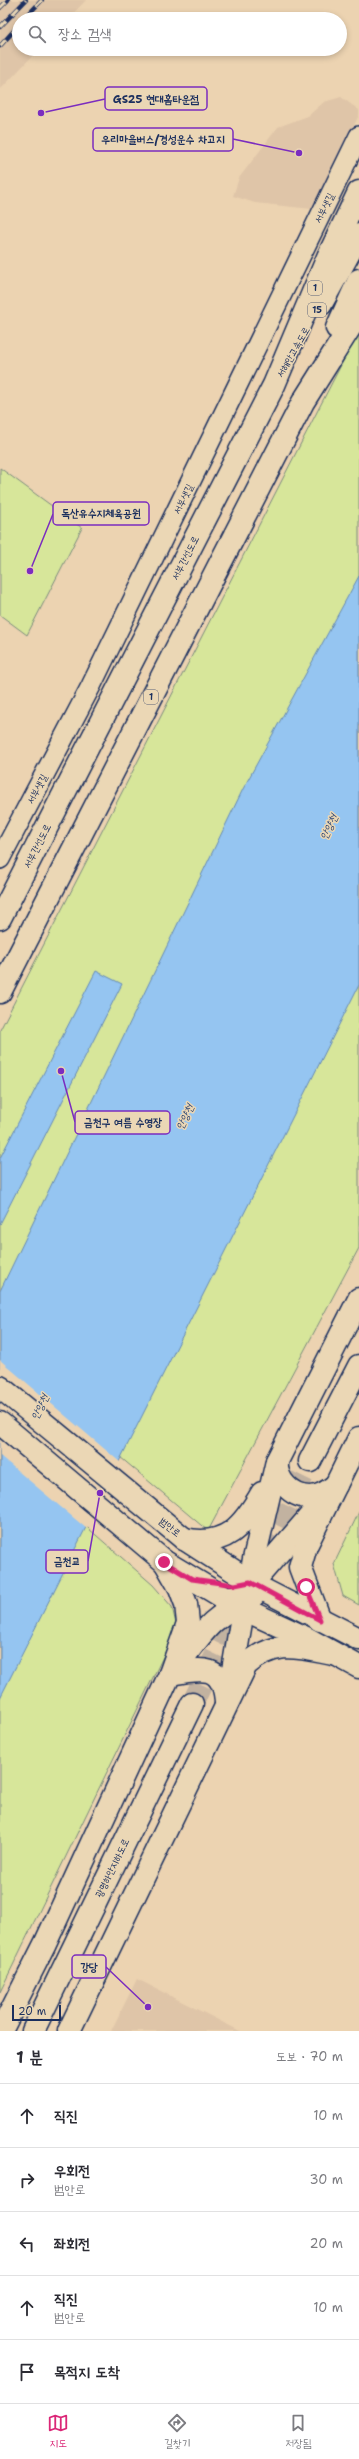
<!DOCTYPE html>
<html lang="ko">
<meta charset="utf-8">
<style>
:root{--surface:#fff;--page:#f7f7f7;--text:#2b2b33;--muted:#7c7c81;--line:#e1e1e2;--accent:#db2777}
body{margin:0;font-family:"Shantell Sans","Poor Story",sans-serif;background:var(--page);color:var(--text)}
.scale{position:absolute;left:12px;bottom:10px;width:49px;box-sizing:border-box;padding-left:4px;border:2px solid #1b2f5e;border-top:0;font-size:11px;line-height:14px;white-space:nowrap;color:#1b2f5e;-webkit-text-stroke:3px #ebd7b5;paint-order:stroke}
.stop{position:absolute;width:12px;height:12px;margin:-9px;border:3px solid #db2777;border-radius:50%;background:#fff}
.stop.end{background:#db2777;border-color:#fff;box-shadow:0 1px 4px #0008}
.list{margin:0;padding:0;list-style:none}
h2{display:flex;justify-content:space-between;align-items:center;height:52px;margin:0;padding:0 16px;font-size:17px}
h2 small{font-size:13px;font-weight:400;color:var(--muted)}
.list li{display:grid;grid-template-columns:26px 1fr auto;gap:12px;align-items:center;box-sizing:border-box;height:64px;padding:0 16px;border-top:1px solid var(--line)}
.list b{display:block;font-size:15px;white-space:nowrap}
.list p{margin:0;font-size:13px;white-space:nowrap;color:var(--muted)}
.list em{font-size:13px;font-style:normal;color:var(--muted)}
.icon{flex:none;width:22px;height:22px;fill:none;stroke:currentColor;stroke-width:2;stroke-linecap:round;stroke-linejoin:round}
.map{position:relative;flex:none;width:359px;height:2031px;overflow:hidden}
.search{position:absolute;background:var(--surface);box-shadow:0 2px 6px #0003;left:12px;right:12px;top:12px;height:44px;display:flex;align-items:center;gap:10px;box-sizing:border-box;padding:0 14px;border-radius:22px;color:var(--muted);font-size:15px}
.sheet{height:372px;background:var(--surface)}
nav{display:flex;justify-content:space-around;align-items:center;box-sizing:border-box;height:56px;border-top:1px solid var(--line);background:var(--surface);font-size:11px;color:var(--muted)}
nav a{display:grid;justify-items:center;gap:2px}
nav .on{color:var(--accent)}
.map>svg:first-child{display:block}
.built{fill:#dfc5a8}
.green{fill:#d7e69a;stroke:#798a7c}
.water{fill:#95c5f1;stroke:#6489b6}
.pier{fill:#ecd3b1}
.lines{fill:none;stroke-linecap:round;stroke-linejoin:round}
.major-tunnel{stroke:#c2b2a0;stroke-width:22;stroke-dasharray:22 11;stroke-linecap:butt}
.minor-casing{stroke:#1b2f5e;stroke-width:22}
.major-casing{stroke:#1b2f5e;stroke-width:25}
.highway-casing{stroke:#1b2f5e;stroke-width:25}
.minor{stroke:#ebd7b5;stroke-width:19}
.major{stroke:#ebd7b5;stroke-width:22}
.highway{stroke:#ebd7b5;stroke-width:22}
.rail-casing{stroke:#1b2f5e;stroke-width:4.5}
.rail{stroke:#ebd7b5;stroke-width:3;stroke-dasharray:9;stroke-linecap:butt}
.route{stroke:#db2777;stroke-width:5}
.labels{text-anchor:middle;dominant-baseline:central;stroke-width:3;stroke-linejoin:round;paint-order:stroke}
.shield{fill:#ebd7b5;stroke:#596178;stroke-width:1}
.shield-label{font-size:9px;font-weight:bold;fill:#1b2f5e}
.street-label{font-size:10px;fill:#1b2f5e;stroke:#ebd7b5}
.water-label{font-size:11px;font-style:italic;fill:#2d4674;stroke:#ebd7b5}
.leader{fill:none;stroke:#7b2cbf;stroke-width:1.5}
.callout-dot{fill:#7b2cbf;stroke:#ebd7b5;stroke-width:1.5}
.callout{fill:#ebd7b5;stroke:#7b2cbf;stroke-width:1.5}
.callout-label{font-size:11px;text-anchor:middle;font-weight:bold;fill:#1b2f5e}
</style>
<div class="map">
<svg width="359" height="2031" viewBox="0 0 359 2031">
<rect width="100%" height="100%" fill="#ecd3b1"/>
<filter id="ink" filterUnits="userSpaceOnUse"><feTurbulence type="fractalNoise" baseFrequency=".025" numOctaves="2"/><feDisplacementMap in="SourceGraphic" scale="8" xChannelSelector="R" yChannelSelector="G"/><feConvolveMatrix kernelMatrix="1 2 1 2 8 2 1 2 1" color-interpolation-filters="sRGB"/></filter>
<g filter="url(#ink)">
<g class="built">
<polygon points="0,0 86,0 68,19 19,19 19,49 39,49 0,90"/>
<polygon points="341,97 359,110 359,115 312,209 255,203 233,196 239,178 278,127 308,116 324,102"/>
<polygon points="137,1979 240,2031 111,2031"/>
</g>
<g class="green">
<polygon points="359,330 359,1248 208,1531 0,1356 0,1030"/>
<polygon points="0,468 82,528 27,635 0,615"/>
<polygon points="0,1451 153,1585 172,1607 177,1628 0,1992"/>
<polygon points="359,1512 359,1605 343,1596 334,1564"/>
</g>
<g class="water">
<polygon points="359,576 359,985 0,1698 0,1291 243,789"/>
<polygon points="96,971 122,984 0,1224 0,1158"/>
</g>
<polygon class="pier" points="0,1360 121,1463 87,1529 0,1456"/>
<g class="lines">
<polyline class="major-tunnel" points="192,1704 310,1461"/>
<defs>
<polyline id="minor" points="0,859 91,686 359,136"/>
<g id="major">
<polyline points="0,1387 183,1538 262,1589 359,1639"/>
<polyline points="0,1423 165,1562 241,1608 306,1638 359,1667"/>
<path d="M 277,1461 C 275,1479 291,1497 310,1497 C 320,1497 328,1491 336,1485"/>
<polyline points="310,1461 359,1366"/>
<path d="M 184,1539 C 226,1548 243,1526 262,1493"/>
<polyline points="245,1583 261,1573 312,1514"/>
<polyline points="254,1595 250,1582 254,1559 277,1461 359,1299"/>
<polyline points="320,1620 300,1567 306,1546 359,1438"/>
<path d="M 181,1661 C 200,1636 216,1610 249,1603"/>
<path d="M 170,1674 C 201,1668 224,1663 226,1703"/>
<polyline points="231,1682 241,1622 235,1596"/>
<polyline points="1,2031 45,1944 170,1674 188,1623 186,1604 180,1588 165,1562"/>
<polyline points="33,2031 192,1704"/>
<path d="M 69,2031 L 246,1665 C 276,1639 297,1647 333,1654"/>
</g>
<g id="highway">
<polyline points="321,304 359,235"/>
<polyline points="337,328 359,280"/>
<polyline points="0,918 274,385 328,257 359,192"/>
<polyline points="0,992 303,402 359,313"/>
</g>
</defs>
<use href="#minor" class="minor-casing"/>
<use href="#major" class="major-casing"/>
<use href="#highway" class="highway-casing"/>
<use href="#minor" class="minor"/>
<use href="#major" class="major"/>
<use href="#highway" class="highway"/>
<defs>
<g id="rail">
<polyline points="0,8 8,0"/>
<polyline points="24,19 42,0"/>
<polyline points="0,27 26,0"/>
<polyline points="0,46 19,25"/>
</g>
</defs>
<use href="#rail" class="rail-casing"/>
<use href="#rail" class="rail"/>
</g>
</g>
<g class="lines" filter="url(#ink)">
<polyline class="route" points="164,1562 192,1579 235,1585 250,1582 320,1620 306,1587"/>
</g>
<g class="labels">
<g class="shield">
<rect x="308" y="281" width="14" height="14" rx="3"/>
<rect x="308" y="303" width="18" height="14" rx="3"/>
<rect x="144" y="690" width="14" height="14" rx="3"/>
</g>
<g class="shield-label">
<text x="315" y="288">1</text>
<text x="317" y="310">15</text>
<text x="151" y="697">1</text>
</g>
<g class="street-label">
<text transform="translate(324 208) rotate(-64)">서부샛길</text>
<text transform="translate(293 352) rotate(-60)">서해안고속도로</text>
<text transform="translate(183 499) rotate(-64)">서부샛길</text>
<text transform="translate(185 558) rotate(-63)">서부간선도로</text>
<text transform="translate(37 789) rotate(-62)">서부샛길</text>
<text transform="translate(37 846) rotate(-63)">서부간선도로</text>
<text transform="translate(170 1527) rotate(39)">범안로</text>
<text transform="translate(112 1868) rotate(-64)">광명하안지하도로</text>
</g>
<g class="water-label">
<text transform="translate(329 827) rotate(-64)">안양천</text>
<text transform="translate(185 1117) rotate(-64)">안양천</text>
<text transform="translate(40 1407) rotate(-64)">안양천</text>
</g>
</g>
<path class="leader" d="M41 113L105 99M299 153L233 139M30 571L53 514M61 1071L75 1122M100 1493L88 1561M148 2007L106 1967"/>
<g class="callout-dot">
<circle cx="41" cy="113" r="4"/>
<circle cx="299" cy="153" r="4"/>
<circle cx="30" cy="571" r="4"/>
<circle cx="61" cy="1071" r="4"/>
<circle cx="100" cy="1493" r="4"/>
<circle cx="148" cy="2007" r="4"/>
</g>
<g class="callout">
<rect x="105" y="87" width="102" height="23" rx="4"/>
<rect x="93" y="128" width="140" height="23" rx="4"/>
<rect x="53" y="502" width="96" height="23" rx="4"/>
<rect x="75" y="1111" width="95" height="23" rx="4"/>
<rect x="46" y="1550" width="42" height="23" rx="4"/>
<rect x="72" y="1955" width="34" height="23" rx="4"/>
</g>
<g class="callout-label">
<text x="156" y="103">GS25 현대홈타운점</text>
<text x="163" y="143">우리마을버스/경성운수 차고지</text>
<text x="101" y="517">독산유수지체육공원</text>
<text x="123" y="1126">금천구 여름 수영장</text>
<text x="67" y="1565">금천교</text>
<text x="89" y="1971">강당</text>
</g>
</svg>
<div class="scale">20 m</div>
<div class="stop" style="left:306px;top:1587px"></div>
<div class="stop end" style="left:164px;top:1562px"></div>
<div class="search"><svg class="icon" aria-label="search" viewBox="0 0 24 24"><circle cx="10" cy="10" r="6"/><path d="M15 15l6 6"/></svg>장소 검색</div>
</div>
<section class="sheet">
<h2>1 분<small>도보 · 70 m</small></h2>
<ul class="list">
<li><svg class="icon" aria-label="ahead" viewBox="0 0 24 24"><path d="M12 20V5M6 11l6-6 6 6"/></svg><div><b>직진</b></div><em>10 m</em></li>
<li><svg class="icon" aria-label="right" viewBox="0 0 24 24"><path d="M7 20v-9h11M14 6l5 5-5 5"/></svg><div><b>우회전</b><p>범안로</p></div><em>30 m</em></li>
<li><svg class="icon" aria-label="left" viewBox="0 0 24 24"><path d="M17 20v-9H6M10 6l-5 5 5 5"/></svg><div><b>좌회전</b></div><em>20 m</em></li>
<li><svg class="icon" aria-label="ahead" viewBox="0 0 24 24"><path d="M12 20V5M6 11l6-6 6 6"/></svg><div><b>직진</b><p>범안로</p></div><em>10 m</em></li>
<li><svg class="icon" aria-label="arrive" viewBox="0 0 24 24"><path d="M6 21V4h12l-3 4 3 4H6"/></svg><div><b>목적지 도착</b></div></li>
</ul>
</section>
<nav>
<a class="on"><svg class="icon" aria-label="map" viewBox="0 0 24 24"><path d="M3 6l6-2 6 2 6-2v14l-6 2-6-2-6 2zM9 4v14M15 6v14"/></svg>지도</a>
<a><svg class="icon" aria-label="directions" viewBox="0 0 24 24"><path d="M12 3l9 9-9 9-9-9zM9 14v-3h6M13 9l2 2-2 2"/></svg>길찾기</a>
<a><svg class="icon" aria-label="saved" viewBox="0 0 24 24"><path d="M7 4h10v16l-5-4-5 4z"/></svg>저장됨</a>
</nav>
